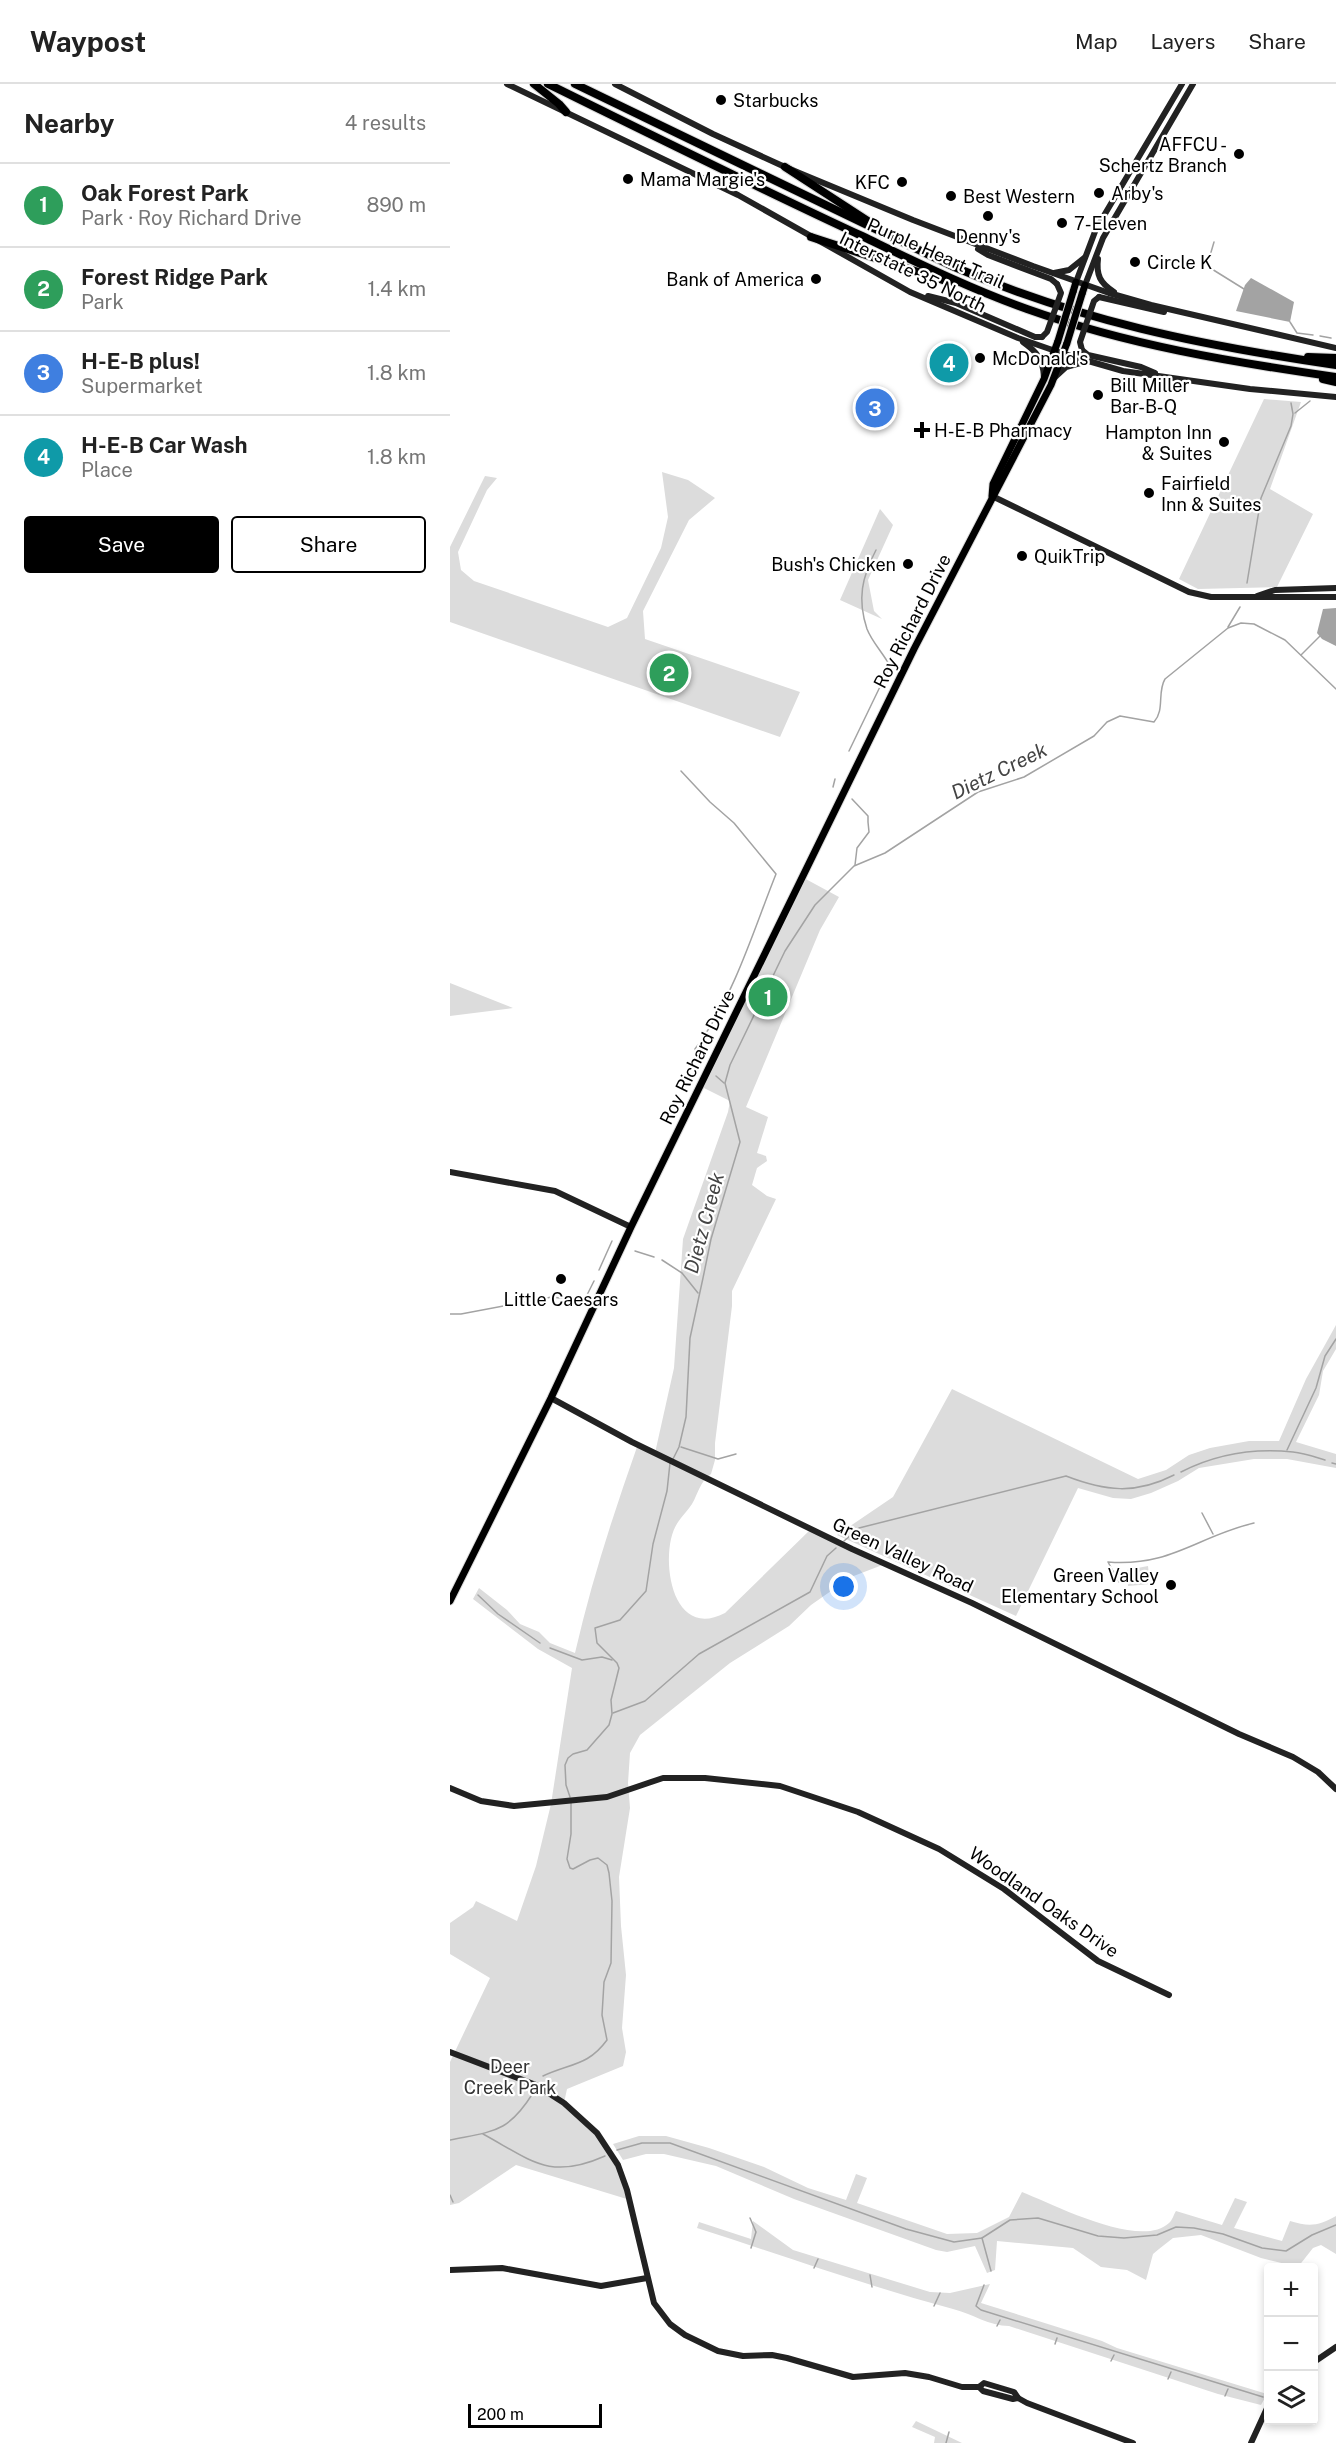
<!DOCTYPE html>
<meta charset="utf-8">
<style>
:root{--surface:#fff;--page:#f6f6f6;--text:#222;--muted:#767676;--line:#e0e0e0;--accent:#000}
body{margin:0;font-family:"Public Sans",sans-serif;background:var(--page);color:var(--text)}
.controls{position:absolute;right:18px;bottom:18px;display:grid;overflow:hidden;border-radius:6px;box-shadow:0 3px 9px #0003}
.controls button{width:54px;height:54px;display:grid;place-items:center;padding:0;border:0;border-bottom:2px solid var(--line);background:var(--surface);color:var(--text);font:30px sans-serif}
.scale{position:absolute;left:18px;bottom:15px;width:134px;box-sizing:border-box;padding-left:6px;border:3px solid #000;border-top:0;font-size:16px;line-height:21px;white-space:nowrap;color:#000;-webkit-text-stroke:4px #fff;paint-order:stroke}
.you{position:absolute;left:394px;top:1503px;width:21px;height:21px;margin:-15px;border:4px solid #fff;border-radius:50%;background:#1a73e8;box-shadow:0 0 0 9px #1a73e833}
.badge{display:grid;place-items:center;width:39px;height:39px;border-radius:50%;background:var(--accent);color:#fff;font-size:20px;font-weight:700}
.pin{position:absolute;translate:-50% -50%;border:3px solid #fff;box-shadow:0 2px 6px #0006}
.list{margin:0;padding:0;list-style:none}
h2{display:flex;justify-content:space-between;align-items:center;height:78px;margin:0;padding:0 24px;font-size:26px}
h2 small{font-size:20px;font-weight:400;color:var(--muted)}
.list li{display:grid;grid-template-columns:39px 1fr auto;gap:18px;align-items:center;box-sizing:border-box;height:84px;padding:0 24px;border-top:2px solid var(--line)}
.list b{display:block;font-size:22px;white-space:nowrap}
.list p{margin:0;font-size:20px;white-space:nowrap;color:var(--muted)}
.list em{font-size:20px;font-style:normal;color:var(--muted)}
.actions{display:flex;gap:12px;padding:18px 24px}
.actions a{flex:1;padding:14px 0;border:2px solid var(--accent);border-radius:6px;text-align:center;font-size:21px;color:var(--accent)}
.actions .main{background:var(--accent);color:#fff}
.icon{flex:none;width:33px;height:33px;fill:none;stroke:currentColor;stroke-width:2;stroke-linecap:round;stroke-linejoin:round}
.map{position:relative;flex:none;width:886px;height:2359px;overflow:hidden}
header{display:flex;align-items:center;gap:36px;box-sizing:border-box;height:84px;padding:0 30px;background:var(--surface);border-bottom:2px solid var(--line)}
header strong{font-size:28px}
nav{display:flex;gap:33px;margin-inline-start:auto;font-size:21px}
main{display:flex}
aside{flex:1;background:var(--surface)}
.map>svg:first-child{display:block}
.green{fill:#dcdcdc}
.water{fill:#a3a3a3}
.lines{fill:none;stroke-linecap:round;stroke-linejoin:round}
.stream{stroke:#a3a3a3;stroke-width:1.5}
.primary-casing{stroke:#dbdbdb;stroke-width:9}
.highway-casing{stroke:#dbdbdb;stroke-width:10}
.secondary{stroke:#222;stroke-width:6}
.primary{stroke:#000;stroke-width:7}
.highway{stroke:#000;stroke-width:8}
.primary-bridge-casing{stroke:#dbdbdb;stroke-width:9;stroke-linecap:butt}
.secondary-bridge{stroke:#222;stroke-width:6}
.primary-bridge{stroke:#000;stroke-width:7}
.poi-dot{fill:#000;stroke:#fff;stroke-width:2}
.labels{text-anchor:middle;dominant-baseline:central;stroke-width:4.5;stroke-linejoin:round;paint-order:stroke}
.poi-label{font-size:18px;fill:#000;stroke:#fff;text-anchor:start}
.street-label{font-size:18px;fill:#000;stroke:#fff}
.park-label{font-size:18px;fill:#333;stroke:#fff}
.water-label{font-size:20px;font-style:italic;fill:#444;stroke:#fff}
</style>
<header>
<strong>Waypost</strong>
<nav><a>Map</a><a>Layers</a><a>Share</a></nav>
</header>
<main>
<aside>
<h2>Nearby<small>4 results</small></h2>
<ul class="list">
<li><span class="badge" style="background:#2e9e5b">1</span><div><b>Oak Forest Park</b><p>Park · Roy Richard Drive</p></div><em>890 m</em></li>
<li><span class="badge" style="background:#2e9e5b">2</span><div><b>Forest Ridge Park</b><p>Park</p></div><em>1.4 km</em></li>
<li><span class="badge" style="background:#3f7fe0">3</span><div><b>H-E-B plus!</b><p>Supermarket</p></div><em>1.8 km</em></li>
<li><span class="badge" style="background:#0f9aa8">4</span><div><b>H-E-B Car Wash</b><p>Place</p></div><em>1.8 km</em></li>
</ul>
<div class="actions"><a class="main">Save</a><a>Share</a></div>
</aside>
<div class="map">
<svg width="886" height="2359" viewBox="0 0 886 2359">
<rect width="100%" height="100%" fill="#fff"/>
<g class="green">
<polygon points="814,315 851,318 820,405 863,430 827,503 748,505 729,495"/>
<polygon points="212,388 238,396 265,414 239,436 193,527 195,555 350,608 330,653 0,538 0,463 35,392 47,394 37,406 8,468 11,486 24,497 158,543 177,534 211,464 218,433"/>
<polygon points="430,425 443,441 418,496 424,527 432,535 390,516"/>
<path d="M 352,793 L 389,813 L 370,846 L 296,1023 L 318,1033 L 307,1069 L 316,1072 L 317,1077 L 307,1084 L 302,1101 L 317,1112 L 326,1115 L 282,1207 L 282,1222 L 265,1359 L 265,1376 L 261,1390 C 250,1397 248,1410 242,1420 C 232,1434 225,1438 221,1455 C 213,1491 227,1554 275,1529 L 361,1445 L 435,1480 L 401,1493 L 361,1521 L 339,1542 L 280,1579 L 190,1651 L 180,1669 L 178,1699 L 180,1724 L 169,1793 L 171,1842 L 176,1891 L 172,1944 L 176,1968 L 173,1982 L 117,2005 L 114,2019 L 158,2064 L 180,2116 L 66,2081 L 9,2119 L 0,2121 L 0,1978 L 40,1894 L 0,1870 L 0,1839 L 23,1823 L 26,1817 L 67,1837 L 86,1782 L 101,1720 L 122,1584 L 88,1565 L 23,1515 L 29,1504 L 57,1526 L 70,1540 L 89,1548 L 100,1559 L 125,1569 C 141,1499 163,1431 187,1363 L 205,1369 L 224,1284 L 233,1155 L 278,1028 L 280,1017 L 250,1002 Z"/>
<polygon points="0,899 63,924 0,932"/>
<polygon points="886,1241 886,1265 873,1287 869,1311 846,1358 886,1370 886,1384 837,1375 804,1375 749,1384 728,1397 701,1409 681,1415 663,1414 628,1404 566,1532 387,1451 443,1413 502,1305 688,1395 716,1386 739,1371 760,1364 799,1357 829,1357 856,1295"/>
<polygon points="698,1482 700,1500 678,1502 677,1486"/>
<path d="M 189,2052 L 216,2052 L 259,2064 L 314,2083 L 358,2104 L 396,2116 L 406,2090 L 417,2094 L 407,2119 L 497,2150 L 527,2149 L 559,2133 L 572,2108 C 603,2120 690,2166 719,2139 C 722,2137 724,2130 726,2127 L 772,2141 L 785,2114 L 797,2118 L 784,2144 L 832,2157 L 840,2137 C 859,2143 869,2142 886,2132 L 886,2170 L 871,2161 L 863,2164 L 848,2183 L 811,2174 L 751,2151 L 723,2154 L 709,2165 L 703,2170 L 696,2196 L 677,2186 L 651,2183 L 623,2164 L 547,2157 L 545,2186 L 537,2189 L 525,2162 L 497,2168 L 486,2166 L 344,2115 L 266,2082 L 214,2070 L 196,2070 L 173,2076 L 163,2060 Z"/>
<path d="M 303,2137 L 343,2166 L 480,2208 L 500,2209 L 540,2200 L 531,2219 L 652,2257 L 667,2264 L 817,2310 L 811,2321 L 768,2310 L 559,2242 C 539,2242 523,2230 503,2225 C 417,2202 332,2171 247,2144 L 249,2138 L 301,2155 Z"/>
<polygon points="466,2337 512,2359 484,2359 485,2353 462,2343"/>
</g>
<g class="water">
<polygon points="801,194 844,218 840,238 786,227 795,201"/>
<polygon points="886,524 886,562 872,555 867,549 873,525"/>
</g>
<g class="lines">
<g class="stream">
<polyline points="764,158 757,182 794,205"/>
<polyline points="840,238 847,249 863,251"/>
<polyline points="870,252 881,254"/>
<polyline points="845,329 860,317"/>
<polyline points="797,499 811,414 841,342 843,330 841,319"/>
<polyline points="778,543 790,523"/>
<polyline points="851,571 871,551"/>
<path d="M 399,667 L 440,582 C 433,569 422,558 417,545 C 407,515 412,493 426,466"/>
<path d="M 231,687 L 260,718 L 284,739 L 326,790 C 304,845 286,906 252,955"/>
<polyline points="383,703 385,695"/>
<polyline points="402,715 418,732 418,738 419,748 407,764 405,781"/>
<polyline points="248,961 245,965 249,975"/>
<polyline points="266,992 274,999"/>
<polyline points="185,1167 204,1173"/>
<polyline points="212,1176 232,1189 248,1209"/>
<polyline points="149,1186 162,1157"/>
<polyline points="0,1230 11,1230 102,1213 134,1217 144,1197"/>
<polyline points="231,1363 268,1375 286,1370"/>
<polyline points="837,1366 866,1304 875,1272 886,1255"/>
<path d="M 223,1375 L 229,1363 L 236,1333 L 240,1254 L 253,1194 L 261,1155 L 290,1058 L 275,999 L 280,981 L 335,867 L 365,821 L 404,782 L 435,769 L 528,708 L 574,693 L 644,652 L 657,638 L 670,632 L 704,638 C 715,626 707,608 715,595 L 778,544 L 791,539 L 804,540 L 835,556 L 886,605"/>
<polyline points="882,1379 886,1380"/>
<path d="M 731,1388 C 766,1370 805,1364 843,1368 C 854,1369 865,1373 875,1376"/>
<polyline points="752,1429 763,1450"/>
<path d="M 394,1457 L 409,1444 L 616,1392 C 655,1407 685,1411 724,1391"/>
<path d="M 669,1498 L 658,1478 C 721,1483 748,1452 804,1439"/>
<polyline points="28,1511 48,1530 90,1559"/>
<polyline points="100,1564 132,1576 152,1573 162,1576"/>
<polyline points="163,1629 195,1617 249,1570 360,1508 377,1472 386,1464"/>
<polyline points="120,1713 116,1701 115,1681 118,1674 123,1670 137,1666 159,1641 162,1630 161,1616 169,1584 167,1579 147,1559 145,1544 170,1536 196,1507 203,1460 217,1407 220,1379"/>
<path d="M 93,1992 C 121,1979 138,1982 157,1956 L 152,1931 L 154,1898 L 161,1879 L 162,1817 L 159,1789 L 157,1781 L 148,1774 L 140,1776 L 123,1785 L 120,1784 L 117,1775 L 121,1750 L 121,1718"/>
<path d="M 33,2050 C 81,2076 99,2097 155,2072"/>
<path d="M 0,2056 C 44,2047 58,2049 83,2009"/>
<polyline points="167,2066 192,2059 220,2059 456,2145 504,2158 532,2154 560,2136 588,2134 648,2152 674,2154 707,2151 726,2143 744,2144 773,2150 812,2164 836,2167 862,2151 886,2141"/>
<polyline points="0,2111 3,2118"/>
<polyline points="300,2134 306,2148 301,2164"/>
<polyline points="532,2154 541,2187"/>
<polyline points="364,2184 368,2175"/>
<polyline points="420,2191 422,2203"/>
<polyline points="534,2201 526,2222 531,2226 813,2313"/>
<polyline points="484,2222 490,2209"/>
<polyline points="547,2242 550,2236"/>
<polyline points="605,2260 607,2254"/>
<polyline points="661,2277 664,2271"/>
<polyline points="718,2295 721,2288"/>
<polyline points="775,2312 778,2305"/>
<polyline points="496,2359 499,2348"/>
</g>
<defs>
<g id="primary">
<polyline points="623,208 626,198"/>
<polyline points="632,210 635,201"/>
<polyline points="542,412 543,400 594,295 608,257"/>
<polyline points="0,1517 101,1314 181,1143 464,565 601,301 617,259"/>
</g>
<g id="highway">
<polyline points="84,0 109,20 116,28"/>
<path d="M 98,0 C 202,51 306,103 412,152 C 466,178 520,205 577,225 C 678,261 781,278 886,293"/>
<path d="M 125,0 L 502,182 C 630,237 749,261 886,281"/>
<polyline points="335,83 418,137"/>
<polyline points="361,153 502,199"/>
<polyline points="858,273 886,274"/>
<polyline points="873,295 886,298"/>
</g>
</defs>
<use href="#primary" class="primary-casing"/>
<use href="#highway" class="highway-casing"/>
<g class="secondary">
<polyline points="57,0 288,111 460,208 568,254 614,270 673,287 800,305 886,313"/>
<polyline points="165,0 263,50 335,83 463,136 583,182 659,209 701,221 886,264"/>
<polyline points="528,165 538,171 601,195 607,200"/>
<path d="M 648,175 C 646,191 650,199 664,208"/>
<polyline points="604,189 619,186 634,174"/>
<polyline points="626,198 646,145 732,0"/>
<polyline points="635,201 653,154 743,0"/>
<polyline points="478,212 506,219 585,253 592,253"/>
<polyline points="649,213 714,228"/>
<path d="M 573,258 C 587,268 593,275 594,293"/>
<polyline points="632,266 638,271 691,283 705,289"/>
<polyline points="604,294 616,283 634,278"/>
<polyline points="542,412 739,508 761,513 886,513"/>
<polyline points="807,512 825,506 886,504"/>
<polyline points="0,1088 105,1107 181,1143"/>
<polyline points="101,1314 182,1358 402,1465 522,1519 789,1650 843,1673 868,1688 886,1705"/>
<polyline points="0,1704 31,1717 64,1722 157,1713 213,1694 255,1694 330,1702 408,1728 489,1765 554,1805 648,1877 719,1911"/>
<polyline points="0,1968 86,2001 114,2019 147,2049 168,2081 177,2106 204,2219 220,2240 235,2251 268,2267 293,2272 322,2271 337,2274 403,2293 455,2289 479,2293 512,2303 529,2303 534,2299 564,2308 568,2314 577,2319 683,2359"/>
<polyline points="0,2186 52,2184 151,2202 197,2194"/>
<polyline points="864,2278 886,2263"/>
<polyline points="529,2303 533,2307 563,2315 568,2314"/>
<polyline points="801,2359 818,2322"/>
</g>
<use href="#primary" class="primary"/>
<use href="#highway" class="highway"/>
<defs>
<g id="primary-bridge">
<polyline points="608,257 623,208"/>
<polyline points="617,259 632,210"/>
</g>
</defs>
<use href="#primary-bridge" class="primary-bridge-casing"/>
<g class="secondary-bridge">
<polyline points="592,253 597,248 611,209 607,200"/>
<polyline points="632,266 630,258 644,217 649,213"/>
</g>
<use href="#primary-bridge" class="primary-bridge"/>
</g>
<g class="poi-dot">
<circle cx="271" cy="16" r="6"/>
<circle cx="789" cy="70" r="6"/>
<circle cx="178" cy="95" r="6"/>
<circle cx="452" cy="98" r="6"/>
<circle cx="649" cy="109" r="6"/>
<circle cx="501" cy="112" r="6"/>
<circle cx="538" cy="132" r="6"/>
<circle cx="612" cy="139" r="6"/>
<circle cx="685" cy="178" r="6"/>
<circle cx="366" cy="195" r="6"/>
<circle cx="530" cy="274" r="6"/>
<circle cx="648" cy="311" r="6"/>
<path d="M469 337h6v6h6v6h-6v6h-6v-6h-6v-6h6z"/>
<circle cx="774" cy="358" r="6"/>
<circle cx="699" cy="409" r="6"/>
<circle cx="572" cy="472" r="6"/>
<circle cx="458" cy="480" r="6"/>
<circle cx="111" cy="1195" r="6"/>
<circle cx="721" cy="1501" r="6"/>
</g>
<g class="labels">
<g class="poi-label">
<text x="283" y="16">Starbucks</text>
<text x="777" y="60" text-anchor="end">AFFCU -<tspan x="777" dy="21">Schertz Branch</tspan></text>
<text x="190" y="95">Mama Margie's</text>
<text x="440" y="98" text-anchor="end">KFC</text>
<text x="661" y="109">Arby's</text>
<text x="513" y="112">Best Western</text>
<text x="624" y="139">7-Eleven</text>
<text x="538" y="152" text-anchor="middle">Denny's</text>
<text x="697" y="178">Circle K</text>
<text x="354" y="195" text-anchor="end">Bank of America</text>
<text x="542" y="274">McDonald's</text>
<text x="660" y="301">Bill Miller<tspan x="660" dy="21">Bar-B-Q</tspan></text>
<text x="484" y="346">H-E-B Pharmacy</text>
<text x="762" y="348" text-anchor="end">Hampton Inn<tspan x="762" dy="21">&amp; Suites</tspan></text>
<text x="711" y="399">Fairfield<tspan x="711" dy="21">Inn &amp; Suites</tspan></text>
<text x="584" y="472">QuikTrip</text>
<text x="446" y="480" text-anchor="end">Bush's Chicken</text>
<text x="111" y="1215" text-anchor="middle">Little Caesars</text>
<text x="709" y="1491" text-anchor="end">Green Valley<tspan x="709" dy="21">Elementary School</tspan></text>
</g>
<g class="street-label">
<text transform="translate(486 169) rotate(24)">Purple Heart Trail</text>
<text transform="translate(463 188) rotate(26)">Interstate 35 North</text>
<text transform="translate(462 537) rotate(-63)">Roy Richard Drive</text>
<text transform="translate(247 973) rotate(-64)">Roy Richard Drive</text>
<text transform="translate(453 1471) rotate(25)">Green Valley Road</text>
<text transform="translate(594 1818) rotate(35)">Woodland Oaks Drive</text>
</g>
<g class="park-label">
<text x="60" y="1982">Deer<tspan x="60" dy="21">Creek Park</tspan></text>
</g>
<g class="water-label">
<text transform="translate(549 687) rotate(-26)">Dietz Creek</text>
<text transform="translate(254 1139) rotate(-75)">Dietz Creek</text>
</g>
</g>
</svg>
<div class="controls">
<button>+</button>
<button>−</button>
<button><svg class="icon" aria-label="layers" viewBox="0 0 24 24"><path d="M12 4l9 5-9 5-9-5zM3 14l9 5 9-5"/></svg></button>
</div>
<div class="scale">200 m</div>
<div class="you"></div>
<div class="pin badge" style="left:318px;top:913px;background:#2e9e5b">1</div>
<div class="pin badge" style="left:219px;top:589px;background:#2e9e5b">2</div>
<div class="pin badge" style="left:425px;top:324px;background:#3f7fe0">3</div>
<div class="pin badge" style="left:499px;top:279px;background:#0f9aa8">4</div>
</div>
</main>
